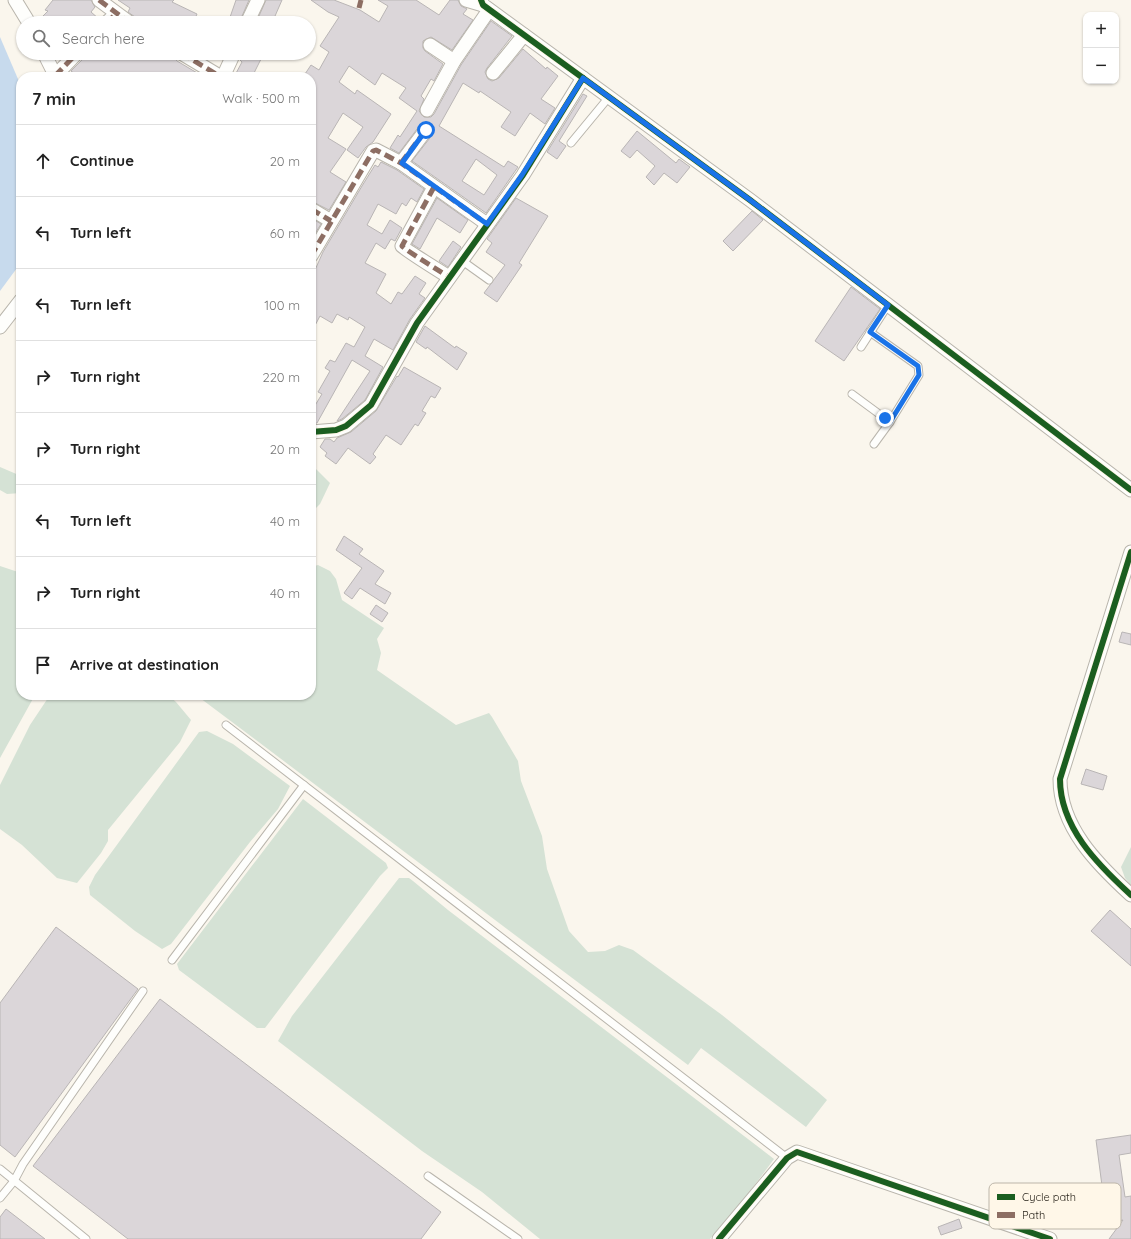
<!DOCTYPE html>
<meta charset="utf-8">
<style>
:root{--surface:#fff;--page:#f2f2f2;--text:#222;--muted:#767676;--line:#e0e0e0}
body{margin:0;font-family:Quicksand,sans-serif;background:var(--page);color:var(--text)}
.controls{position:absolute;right:12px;top:12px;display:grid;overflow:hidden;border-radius:8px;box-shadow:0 1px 3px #0004}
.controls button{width:36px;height:36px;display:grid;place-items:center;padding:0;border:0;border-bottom:1px solid var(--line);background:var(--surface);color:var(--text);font:20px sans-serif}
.stop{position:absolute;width:12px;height:12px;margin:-9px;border:3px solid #1a73e8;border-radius:50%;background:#fff}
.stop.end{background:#1a73e8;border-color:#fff;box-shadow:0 1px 4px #0008}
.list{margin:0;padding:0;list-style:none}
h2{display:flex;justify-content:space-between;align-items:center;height:52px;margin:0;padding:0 16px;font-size:17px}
h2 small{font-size:13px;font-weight:400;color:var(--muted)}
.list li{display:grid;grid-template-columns:26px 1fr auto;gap:12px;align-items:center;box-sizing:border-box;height:72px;padding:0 16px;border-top:1px solid var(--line)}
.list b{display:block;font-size:15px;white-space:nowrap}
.list em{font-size:13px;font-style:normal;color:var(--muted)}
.icon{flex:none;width:22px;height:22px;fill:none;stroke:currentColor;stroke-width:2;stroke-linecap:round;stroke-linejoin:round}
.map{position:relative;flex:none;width:1131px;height:1239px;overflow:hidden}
.search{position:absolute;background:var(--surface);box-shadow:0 1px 3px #0004;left:16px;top:16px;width:300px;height:44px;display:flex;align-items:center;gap:10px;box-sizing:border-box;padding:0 14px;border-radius:22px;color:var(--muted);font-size:15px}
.panel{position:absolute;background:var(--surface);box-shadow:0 1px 3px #0004;left:16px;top:72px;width:300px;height:628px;border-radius:16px}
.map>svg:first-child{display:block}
.green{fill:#d5e2d5}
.water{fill:#c7daed}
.building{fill:#dbd6d9;stroke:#b9b5b5;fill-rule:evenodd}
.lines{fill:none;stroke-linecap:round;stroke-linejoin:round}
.service-casing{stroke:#b9b5ac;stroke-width:9}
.minor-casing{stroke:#b9b5ac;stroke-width:15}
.service{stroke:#fefefc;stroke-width:7}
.minor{stroke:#fefefc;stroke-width:13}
.quiet{stroke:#8d6e63;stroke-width:5;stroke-dasharray:10 5;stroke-linecap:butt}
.cycleway-casing{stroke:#fff7e8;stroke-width:8}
.cycleway{stroke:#1b5e20;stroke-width:6}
.route{stroke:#1a73e8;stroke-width:5}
.key{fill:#fff7e8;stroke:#bdb6a9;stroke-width:1}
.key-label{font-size:11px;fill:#231e15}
</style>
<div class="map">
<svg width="1131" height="1239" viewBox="0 0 1131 1239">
<rect width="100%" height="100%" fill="#faf6ed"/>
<g class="green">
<polygon points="311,464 330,483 320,504 314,510 311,509"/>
<polygon points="0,467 21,476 21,493 7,494 0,490"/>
<polygon points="318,565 330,571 336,579 342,600 384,628 377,639 381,653 377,670 456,725 489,713 492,717 518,761 521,781 542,836 547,869 569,931 588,952 605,951 619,945 633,950 722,1015 818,1092 827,1100 806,1127 701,1048 688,1065 196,695 311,695 311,567"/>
<polygon points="0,566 21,573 21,695 35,695 0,758"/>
<polygon points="50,695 168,695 176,702 191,720 180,742 108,830 108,841 101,853 77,883 57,878 22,845 0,829 0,785 30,725"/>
<polygon points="207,731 233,744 290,786 278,809 250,842 171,944 162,949 135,931 90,895 89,887 95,875 199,732"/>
<polygon points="303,799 386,863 388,868 380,876 265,1028 257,1028 179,970 177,964"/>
<polygon points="1131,847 1131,885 1125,878 1121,867"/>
<polygon points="399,878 409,878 413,881 448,910 774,1159 745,1198 710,1239 540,1239 482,1192 422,1151 278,1041 292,1016"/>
</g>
<polygon class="water" points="0,37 21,86 21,259 17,268 0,291"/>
<g class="building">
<polygon points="53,0 91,0 95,7 91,12 99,19 98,23 46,23 41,18 48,11 45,10"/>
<polygon points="118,0 174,0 172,2 197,14 193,23 138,23 135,17 128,12 130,8"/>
<polygon points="236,0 249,0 239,23 228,23"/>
<polygon points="266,0 282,0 272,23 256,23"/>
<path d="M 311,0 L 334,0 L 360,10 L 379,22 L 388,6 L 378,0 L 416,0 L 439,15 L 450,0 L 458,0 L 461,6 L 467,9 L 463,14 L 473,20 L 452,50 L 431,37 L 423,41 L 423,48 L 425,51 L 443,64 L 434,81 L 431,79 L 421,96 L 424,99 L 419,111 L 424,117 L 431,117 L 434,114 L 461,65 L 491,21 L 512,36 L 487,68 L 485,72 L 488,79 L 492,81 L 499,78 L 523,49 L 546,69 L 547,67 L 558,76 L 541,99 L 555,108 L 545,124 L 530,113 L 515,136 L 501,127 L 511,112 L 480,91 L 479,93 L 463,83 L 439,126 L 504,167 L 508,161 L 518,167 L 486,213 L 412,161 L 433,134 L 433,127 L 430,123 L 427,122 L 420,125 L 399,153 L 390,148 L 398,135 L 400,137 L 417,111 L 399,98 L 406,88 L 382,73 L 375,85 L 349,66 L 339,82 L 355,94 L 357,90 L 391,114 L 373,142 L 366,147 L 358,158 L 347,150 L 363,127 L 343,113 L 328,138 L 346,149 L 330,172 L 346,182 L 329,210 L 311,201 L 311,77 L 303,77 L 311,65 L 319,70 L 329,52 L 320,46 L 339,17 L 328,12 ZM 476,159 L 497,175 L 484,195 L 462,181 Z"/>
<polygon points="85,53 153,53 160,58 163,53 170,53 177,61 204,77 79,77 71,71 83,59"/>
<polygon points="242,53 264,53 252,77 234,77 242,62 240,60"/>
<polygon points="583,94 587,96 559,141 566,146 557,159 547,152"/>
<polygon points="637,131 676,163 679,159 690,167 677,183 664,173 654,185 646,177 655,166 637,150 630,158 621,151"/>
<polygon points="381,162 397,170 424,189 417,202 411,198 406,206 402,203 396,214 378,204 367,225 382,234 390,220 402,228 395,241 391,239 385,249 376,243 365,263 386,274 376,293 391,304 398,292 402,294 415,276 426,283 419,294 425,298 410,319 393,350 374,339 365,356 383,367 365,400 342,419 337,421 370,371 352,360 317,423 311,424 311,412 322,394 318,392 330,371 325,368 330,360 335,362 346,343 354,347 365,327 349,317 348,320 337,314 332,323 320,316 311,333 311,279 323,252 362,186 375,165 378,167"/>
<polygon points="437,198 468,220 460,233 437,218 420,249 412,244"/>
<polygon points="516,198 548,216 519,263 522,265 497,302 484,293 505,265 486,252 492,243 487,239"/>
<polygon points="752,211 763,220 733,251 723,241"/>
<polygon points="311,218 321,224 311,240"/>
<polygon points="453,241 461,247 448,267 439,261"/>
<polygon points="851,287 880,309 844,361 815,341"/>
<polygon points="425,326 455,348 456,346 467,353 457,370 427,347 426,349 416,342"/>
<polygon points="404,367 441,388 435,398 431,396 422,411 426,413 418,426 415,424 401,445 386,435 373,454 376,457 370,464 348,448 336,464 325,456 327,453 320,447 325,439 330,439 334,442 337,438 351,432 376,411 397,376 398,377"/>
<polygon points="344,536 363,549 359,554 384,571 375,584 391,593 385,604 360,588 352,599 344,593 362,568 336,550"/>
<polygon points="376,605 388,613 382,622 370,614"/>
<polygon points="1122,632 1131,634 1131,645 1119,642"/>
<polygon points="1086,769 1107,776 1103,790 1081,784"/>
<polygon points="1110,910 1131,929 1131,966 1091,931"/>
<polygon points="56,927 138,989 15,1157 0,1145 0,1003"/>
<polygon points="160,999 441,1212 421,1239 128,1239 33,1166"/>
<polygon points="1131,1135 1131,1153 1119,1155 1125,1197 1131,1196 1131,1239 1109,1239 1123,1220 1104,1224 1100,1201 1104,1201 1096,1140"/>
<polygon points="6,1209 45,1239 0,1239 0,1217"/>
<polygon points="959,1219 962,1228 941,1235 938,1227"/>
</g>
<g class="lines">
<defs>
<g id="service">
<polyline points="571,143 609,97"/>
<polyline points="461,260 489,280"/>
<polyline points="861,347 888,305"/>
<polyline points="852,394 890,422 919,375 918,366 870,332"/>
<polyline points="874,444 890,422"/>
<polyline points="226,725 787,1158"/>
<polyline points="172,960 304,785"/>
<polyline points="0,1169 86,1239"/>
<polyline points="428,1176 518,1239"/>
<polyline points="0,1198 14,1181 23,1164 143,991"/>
</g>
<g id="minor">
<polyline points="15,0 29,23"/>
<polyline points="99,0 130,23"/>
<polyline points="466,0 483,5"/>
<polyline points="481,0 483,5 750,200 1131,490"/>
<polyline points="106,23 116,14"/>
<polyline points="247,23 258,0"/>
<polyline points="430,45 454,61"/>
<polyline points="44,53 56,77"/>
<polyline points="181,53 221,77"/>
<polyline points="493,73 524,35"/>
<polyline points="55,76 77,53"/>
<polyline points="223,77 234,53"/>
<polyline points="427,110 454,61 489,10"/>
<polyline points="401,163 426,130"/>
<path d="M 434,187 L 402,246 C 404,249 441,272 449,277"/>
<polyline points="311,209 331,221"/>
<polyline points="311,256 373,151 376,150 401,163 487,224"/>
<polyline points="0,327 21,300"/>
<polyline points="311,432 336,430 346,426 371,405 417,323 523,175 583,78"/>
<path d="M 1131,552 L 1060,779 C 1060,827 1097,864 1131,895"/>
<polyline points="719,1239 787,1158 797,1152 1050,1239"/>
</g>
</defs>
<use href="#service" class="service-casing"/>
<use href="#minor" class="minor-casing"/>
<use href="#service" class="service"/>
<use href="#minor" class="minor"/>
<g class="quiet">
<polyline points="99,0 130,23"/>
<polyline points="359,8 361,0"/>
<polyline points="106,23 116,14"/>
<polyline points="181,53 221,77"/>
<polyline points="55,76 77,53"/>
<polyline points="401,163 426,130"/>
<path d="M 434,187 L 402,246 C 404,249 441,272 449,277"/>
<polyline points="311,209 331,221"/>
<polyline points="311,256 373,151 376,150 401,163 487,224"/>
</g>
<defs>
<g id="cycleway">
<polyline points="481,0 483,5 750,200 1131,490"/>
<polyline points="311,432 336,430 346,426 371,405 417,323 523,175 583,78"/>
<path d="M 1131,552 L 1060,779 C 1060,827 1097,864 1131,895"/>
<polyline points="719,1239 787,1158 797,1152 1050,1239"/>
</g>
</defs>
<use href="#cycleway" class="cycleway-casing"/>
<use href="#cycleway" class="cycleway"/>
</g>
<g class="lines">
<polyline class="route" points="426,130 402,163 487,224 522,175 583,78 750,200 888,305 870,332 918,366 919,375 890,422 885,418"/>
</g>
<rect x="989" y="1183" width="132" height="46" rx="6" class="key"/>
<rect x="997" y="1194" width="18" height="6" fill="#1b5e20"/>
<rect x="997" y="1212" width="18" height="6" fill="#8d6e63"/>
<g class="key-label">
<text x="1022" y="1201">Cycle path</text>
<text x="1022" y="1219">Path</text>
</g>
</svg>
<div class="controls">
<button>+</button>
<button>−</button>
</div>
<div class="stop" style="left:426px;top:130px"></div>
<div class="stop end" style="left:885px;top:418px"></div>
<div class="search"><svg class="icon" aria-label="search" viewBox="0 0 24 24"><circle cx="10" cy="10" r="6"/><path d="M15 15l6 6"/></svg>Search here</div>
<section class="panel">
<h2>7 min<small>Walk · 500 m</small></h2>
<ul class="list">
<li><svg class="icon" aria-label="ahead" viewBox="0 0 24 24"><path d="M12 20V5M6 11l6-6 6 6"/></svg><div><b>Continue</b></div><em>20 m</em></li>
<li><svg class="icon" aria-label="left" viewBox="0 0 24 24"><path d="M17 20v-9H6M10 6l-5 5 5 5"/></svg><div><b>Turn left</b></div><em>60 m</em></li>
<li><svg class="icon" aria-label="left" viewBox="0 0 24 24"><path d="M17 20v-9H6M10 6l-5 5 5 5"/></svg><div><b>Turn left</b></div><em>100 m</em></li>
<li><svg class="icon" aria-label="right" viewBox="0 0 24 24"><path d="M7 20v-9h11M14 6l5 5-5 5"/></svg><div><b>Turn right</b></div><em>220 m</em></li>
<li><svg class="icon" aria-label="right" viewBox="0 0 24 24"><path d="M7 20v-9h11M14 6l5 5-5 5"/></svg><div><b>Turn right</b></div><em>20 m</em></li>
<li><svg class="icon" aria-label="left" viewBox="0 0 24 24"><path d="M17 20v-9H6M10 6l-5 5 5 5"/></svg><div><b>Turn left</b></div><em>40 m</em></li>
<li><svg class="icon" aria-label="right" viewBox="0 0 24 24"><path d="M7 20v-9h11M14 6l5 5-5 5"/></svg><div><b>Turn right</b></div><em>40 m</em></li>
<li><svg class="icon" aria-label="arrive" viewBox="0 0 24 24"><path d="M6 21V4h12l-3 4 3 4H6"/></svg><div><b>Arrive at destination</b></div></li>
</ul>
</section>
</div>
